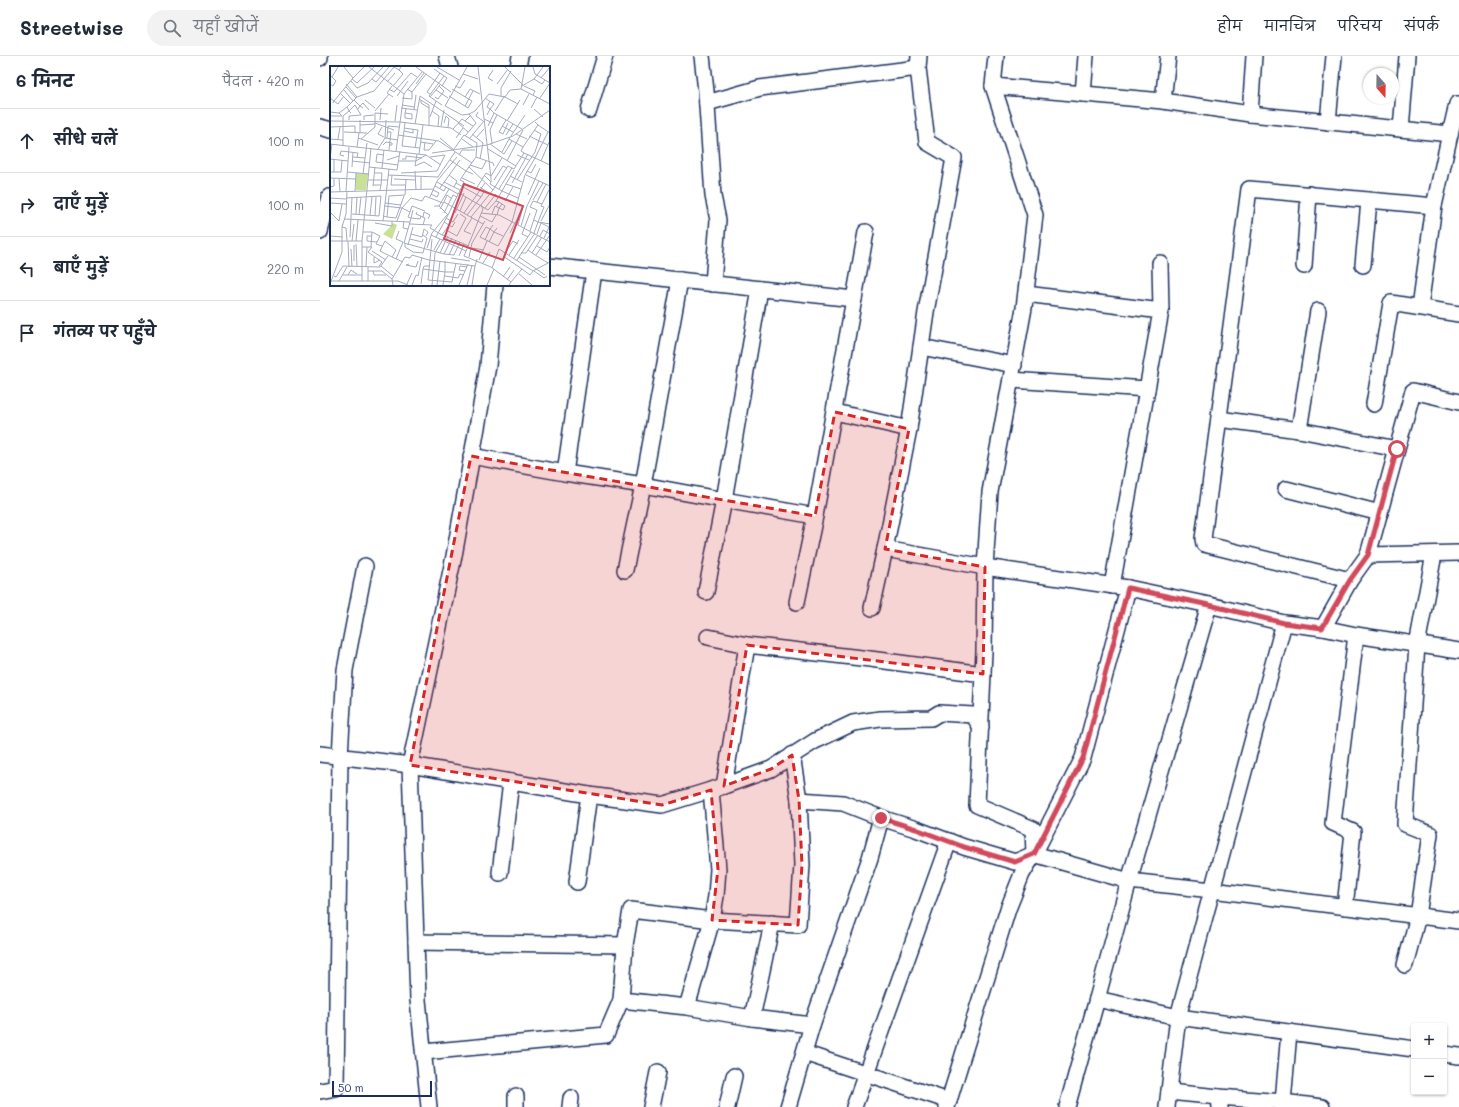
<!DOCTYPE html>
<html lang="hi">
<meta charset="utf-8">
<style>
:root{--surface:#fff;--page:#f2f2f3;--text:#1f2937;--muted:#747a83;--line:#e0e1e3}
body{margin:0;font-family:Mali,"Playpen Sans Deva",sans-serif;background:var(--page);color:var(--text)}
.controls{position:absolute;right:12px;bottom:12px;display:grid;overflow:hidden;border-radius:4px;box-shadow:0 1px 3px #0004}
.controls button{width:36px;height:36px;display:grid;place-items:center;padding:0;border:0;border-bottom:1px solid var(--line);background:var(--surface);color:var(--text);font:20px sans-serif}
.compass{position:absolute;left:1043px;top:12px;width:36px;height:36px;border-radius:50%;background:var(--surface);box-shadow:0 1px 3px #0004;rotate:160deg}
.scale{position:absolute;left:12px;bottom:10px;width:100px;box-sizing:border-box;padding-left:4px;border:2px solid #1b2f5e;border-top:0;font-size:11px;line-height:14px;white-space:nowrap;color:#1b2f5e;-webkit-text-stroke:3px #fff;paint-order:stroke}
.stop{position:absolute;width:12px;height:12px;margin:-9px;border:3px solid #d1495b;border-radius:50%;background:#fff}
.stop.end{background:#d1495b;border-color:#fff;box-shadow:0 1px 4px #0008}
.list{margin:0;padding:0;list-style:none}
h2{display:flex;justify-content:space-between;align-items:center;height:52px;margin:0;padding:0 16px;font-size:17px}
h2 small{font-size:13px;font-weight:400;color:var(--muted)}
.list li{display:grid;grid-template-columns:26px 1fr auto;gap:12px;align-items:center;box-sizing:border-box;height:64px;padding:0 16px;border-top:1px solid var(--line)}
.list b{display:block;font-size:15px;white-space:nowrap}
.list em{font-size:13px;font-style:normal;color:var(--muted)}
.icon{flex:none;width:22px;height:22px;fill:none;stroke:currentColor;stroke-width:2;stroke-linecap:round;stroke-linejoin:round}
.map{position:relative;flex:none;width:1139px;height:1051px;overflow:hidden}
header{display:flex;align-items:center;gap:24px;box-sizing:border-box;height:56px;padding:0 20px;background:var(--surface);border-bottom:1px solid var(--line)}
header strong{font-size:19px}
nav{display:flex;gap:22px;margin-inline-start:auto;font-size:14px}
.search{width:280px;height:36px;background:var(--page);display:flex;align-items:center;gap:10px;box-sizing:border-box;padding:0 14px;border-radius:22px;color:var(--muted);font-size:15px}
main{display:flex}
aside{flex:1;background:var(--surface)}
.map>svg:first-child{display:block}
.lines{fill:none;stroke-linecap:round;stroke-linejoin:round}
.minor-casing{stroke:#1b2f5e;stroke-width:18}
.minor{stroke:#fff;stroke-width:15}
.route{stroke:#d1495b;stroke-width:5}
.marked{fill:#d62828;fill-opacity:0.2;stroke:#d62828;stroke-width:3;stroke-dasharray:8 5;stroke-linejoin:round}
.inset-road{fill:none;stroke:#a4acbf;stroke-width:1}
.view{fill:#d1495b;fill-opacity:0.15;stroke:#d1495b;stroke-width:2}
.inset-edge{fill:none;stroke:#1b2f5e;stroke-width:2}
</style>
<header>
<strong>Streetwise</strong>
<div class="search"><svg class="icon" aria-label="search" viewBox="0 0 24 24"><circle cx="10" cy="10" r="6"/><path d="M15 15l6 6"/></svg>यहाँ खोजें</div>
<nav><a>होम</a><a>मानचित्र</a><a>परिचय</a><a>संपर्क</a></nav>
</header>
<main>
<aside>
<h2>6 मिनट<small>पैदल · 420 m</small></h2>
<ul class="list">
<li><svg class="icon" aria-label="ahead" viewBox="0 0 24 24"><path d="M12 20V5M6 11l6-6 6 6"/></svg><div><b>सीधे चलें</b></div><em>100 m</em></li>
<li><svg class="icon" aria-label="right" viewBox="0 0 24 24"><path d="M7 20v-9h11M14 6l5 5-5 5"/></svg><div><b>दाएँ मुड़ें</b></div><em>100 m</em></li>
<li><svg class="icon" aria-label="left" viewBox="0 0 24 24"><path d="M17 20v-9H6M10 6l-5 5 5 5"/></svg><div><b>बाएँ मुड़ें</b></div><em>220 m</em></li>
<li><svg class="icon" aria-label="arrive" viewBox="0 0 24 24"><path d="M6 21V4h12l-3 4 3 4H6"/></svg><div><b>गंतव्य पर पहुँचे</b></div></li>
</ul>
</aside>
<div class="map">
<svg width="1139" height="1051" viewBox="0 0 1139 1051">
<rect width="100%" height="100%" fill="#fff"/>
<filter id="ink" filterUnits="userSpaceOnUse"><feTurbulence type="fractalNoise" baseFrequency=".025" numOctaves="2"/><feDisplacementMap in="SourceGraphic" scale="8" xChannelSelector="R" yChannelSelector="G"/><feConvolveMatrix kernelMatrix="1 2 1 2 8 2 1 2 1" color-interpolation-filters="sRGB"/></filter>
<g filter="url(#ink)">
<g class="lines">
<defs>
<g id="minor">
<polyline points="127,0 130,11"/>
<polyline points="382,0 386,35 393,140 398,164 393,228"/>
<polyline points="676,0 673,30 715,159 704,252 670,436 665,511 664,595 657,749 713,773 714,798"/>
<polyline points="0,2 0,0"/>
<polyline points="198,11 200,0"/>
<polyline points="673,30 843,45 930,58 1130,78 1137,48 1139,48"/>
<polyline points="763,38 766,0"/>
<polyline points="843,45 848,0"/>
<polyline points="387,47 440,32 598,12"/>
<polyline points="269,54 285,0"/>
<polyline points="930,58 934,0"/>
<polyline points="1008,66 1014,0"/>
<polyline points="0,71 11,74"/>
<polyline points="1081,73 1087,0"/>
<polyline points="0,176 9,141"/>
<polyline points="840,207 841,255"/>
<polyline points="1043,209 1049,145"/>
<polyline points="229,210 534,243 495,460 404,444 386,536"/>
<polyline points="984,210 989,138"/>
<polyline points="360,224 323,429 404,444 440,233"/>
<polyline points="706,238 841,255 792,530"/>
<polyline points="534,243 546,176"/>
<polyline points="1100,251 1114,150 1130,78"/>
<polyline points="601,291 694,309"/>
<polyline points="691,324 827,333"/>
<polyline points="1054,348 1071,247 1139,258"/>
<polyline points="515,356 589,373"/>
<polyline points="899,363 979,374 1077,393"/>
<polyline points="979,374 998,255"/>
<polyline points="151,400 245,417 323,429 305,514"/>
<polyline points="245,417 274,215"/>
<polyline points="966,433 1060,457"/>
<polyline points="565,493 665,511 808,532 889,549 964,567 1003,572 1036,579 1139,595"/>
<polyline points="1048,499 1093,335 1139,346"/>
<polyline points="1030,524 884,488 883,483 929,133 1114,150"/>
<polyline points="477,546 495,460"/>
<polyline points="552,552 565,493 589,373 606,256 634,102 607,86 598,12 599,0"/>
<polyline points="1003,572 1030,524 1048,499 1139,497"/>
<polyline points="388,581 427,589"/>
<polyline points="0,698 90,709 269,739 342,749 404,730 451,713 495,685 533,667 560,663 611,662 619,657 653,659 661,671"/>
<polyline points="404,730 427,589 550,603 663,618"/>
<polyline points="391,734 398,813 396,840 392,864 478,869 482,809 479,744 472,699"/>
<polyline points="479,744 523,747 561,762"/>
<polyline points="180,817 191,726"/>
<polyline points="257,826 269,739"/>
<polyline points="1025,851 1033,776 1013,767 1036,579"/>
<polyline points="452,867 432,962 492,969 468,1051"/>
<polyline points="96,886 305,889"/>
<polyline points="1085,909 1098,860 1110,778 1085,768 1097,589 1114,498"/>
<polyline points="777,943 809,825 889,549"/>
<polyline points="367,951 392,864 311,854 305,889 301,944 367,951 432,962"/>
<polyline points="492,969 550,802 561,762 596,773 644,791 695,806 714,798 809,825 892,834 1139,865"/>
<polyline points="104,996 286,979 301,944"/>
<polyline points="484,997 629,1045"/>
<polyline points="1124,998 1139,1000"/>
<polyline points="0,1035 16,1032 20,700 25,614 45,510"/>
<polyline points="849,1036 899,1041"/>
<polyline points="963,1046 969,976"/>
<polyline points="109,1051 98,944 90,709 134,500 168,310 175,229"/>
<polyline points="196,1051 196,1040"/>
<polyline points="250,1051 251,1042"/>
<polyline points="331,1051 338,1016"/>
<polyline points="407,1051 414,1020"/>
<polyline points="534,1051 629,785"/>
<polyline points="627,1051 688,853 702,818 714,798 763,702 808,532"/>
<polyline points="747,1051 777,943 858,961 1094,993"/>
<polyline points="847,1051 858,961 964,567"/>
<polyline points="900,1051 899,1041 963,1046 1002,1051"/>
</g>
</defs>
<use href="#minor" class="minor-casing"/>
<use href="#minor" class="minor"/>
</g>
</g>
<g class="lines" filter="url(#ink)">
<polyline class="route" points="561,762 596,773 644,791 695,806 714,798 763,702 808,532 889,549 964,567 1002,572 1030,524 1048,499 1077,393"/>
</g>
<path class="marked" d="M 515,356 L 589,373 L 565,493 L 665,511 L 663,618 L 427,589 L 404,730 L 451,713 L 472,699 L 479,744 L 482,809 L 478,869 L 392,864 L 398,813 L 391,734 L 342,749 L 90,709 L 151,400 L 495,460 Z"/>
<g transform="translate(10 10)">
<rect width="220" height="220" fill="#fff"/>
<path d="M 26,107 L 38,108 L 36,124 L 26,124 ZM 63,157 L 67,159 L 62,173 L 53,168 L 60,161 L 53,159 L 60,161 Z" fill="#c9e197"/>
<path class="inset-road" d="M 14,1 L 23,12 L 34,1M 39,1 L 74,28 L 66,85M 86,1 L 121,26M 107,1 L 129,14M 148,1 L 161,112M 175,1 L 193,19M 203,1 L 205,8 L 220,17 L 210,32M 104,3 L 117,12 L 112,20M 163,4 L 158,12 L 163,15M 133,8 L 148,13M 0,10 L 2,11 L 8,1M 211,12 L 220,1M 22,13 L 27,17 L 44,1M 42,13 L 46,16 L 59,1M 204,13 L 212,18 L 215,14M 21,15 L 27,22 L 38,17 L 53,1M 57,16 L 65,7M 0,18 L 3,20 L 6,15 L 2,11M 16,18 L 27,31M 86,18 L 94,7M 167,18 L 178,3M 62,20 L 57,27 L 63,31M 63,20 L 73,8 L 69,4M 125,20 L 130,22 L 135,14M 192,20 L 204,13 L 213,1M 194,20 L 205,25 L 203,29M 16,21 L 26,32M 59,23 L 64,26 L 81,7 L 87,11M 77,23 L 82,26 L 96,8M 191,23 L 195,1M 14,24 L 23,35M 106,24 L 118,32M 11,28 L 20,37M 74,28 L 92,6M 100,28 L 97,26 L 110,7M 67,30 L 78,15M 119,30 L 138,42 L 142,35 L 122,23M 171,30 L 171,22 L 181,5M 173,30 L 188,38M 100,31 L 110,19M 105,31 L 108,33 L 114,25 L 109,20M 135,31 L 140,23 L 150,28M 0,32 L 4,35 L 23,12M 72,32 L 82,33 L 82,26M 155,32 L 164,38 L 160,43 L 164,47 L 192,63M 89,33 L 99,39 L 99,59M 24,34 L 30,40 L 28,43M 35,34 L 45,42M 91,34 L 91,37 L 99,42M 106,35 L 99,30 L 114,10M 3,37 L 4,35 L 8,38 L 14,30M 72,39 L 84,41M 193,39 L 199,28M 115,40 L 132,49 L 139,48 L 145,45 L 159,28 L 175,31 L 180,24 L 191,23 L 220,38M 115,40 L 137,1M 135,40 L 143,25M 33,42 L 30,40 L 33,37 L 39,44M 71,42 L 87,44M 201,42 L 207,31M 204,43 L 213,51M 84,44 L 86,29M 45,45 L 59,28M 102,45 L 109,50 L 108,60M 165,45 L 174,31M 0,46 L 9,47 L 17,41M 148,46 L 146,50 L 153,55M 75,47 L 82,48 L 82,53 L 75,52 L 75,47 L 76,43M 157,49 L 160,43 L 157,41 L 160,35M 1,50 L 12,50 L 9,47M 140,50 L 135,55 L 143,60M 100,51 L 106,35 L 112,39M 154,53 L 163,57 L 167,49M 19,54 L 19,50 L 31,49 L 25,39 L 19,45 L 21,47M 30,54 L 30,67M 34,54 L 34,50 L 44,49M 50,54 L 51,42M 176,54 L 169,66 L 173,68 L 178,57M 0,55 L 70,56 L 121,62 L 131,69M 65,55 L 67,39M 177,55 L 190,34M 45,57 L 64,64M 75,57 L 72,80 L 90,82M 114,57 L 116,50 L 119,53 L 118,61M 128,57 L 138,66M 85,58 L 90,30 L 134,60M 30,59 L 45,58M 208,59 L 220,67M 111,60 L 114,44M 158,60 L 164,47M 172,60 L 183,66M 0,61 L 25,60 L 25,67M 52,61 L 48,68 L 54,71M 74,62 L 88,64 L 85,82M 123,63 L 132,53 L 135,55M 74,65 L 83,67 L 83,63M 14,66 L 37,67M 58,66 L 61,66 L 59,84M 218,66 L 205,92 L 220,99M 142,68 L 153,77 L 150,93M 186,68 L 197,73M 68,69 L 109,75 L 142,97M 176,69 L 183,58M 135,70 L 146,57 L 139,48M 181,70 L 195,49M 199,70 L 218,79M 180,71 L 179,73 L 193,81M 28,72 L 48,79M 55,72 L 56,54M 57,72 L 58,60 L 69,61M 110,72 L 124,84M 126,72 L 133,62M 140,72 L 154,55M 146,72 L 154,63M 0,73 L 13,74M 8,73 L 10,61M 31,73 L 45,61 L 45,47 L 58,48M 132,73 L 143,81M 91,76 L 103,78M 95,76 L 94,84 L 99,84 L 106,75M 162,77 L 160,64 L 163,57M 0,78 L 96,89 L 111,99M 160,78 L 174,88 L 182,75M 53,79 L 56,76 L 62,77 L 62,79 L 59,79M 13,80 L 13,50 L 19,45 L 17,41 L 27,31 L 44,25 L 64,1 L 69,4 L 71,1M 27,81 L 29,67M 48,83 L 55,72 L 68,74M 124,83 L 134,69 L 147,77 L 146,91 L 136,105 L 143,108M 158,83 L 186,100M 172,86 L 179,73M 102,87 L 157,79 L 183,70 L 220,44M 194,87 L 191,85 L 193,81 L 208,59 L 205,56M 89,88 L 93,59M 54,89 L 47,88 L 46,96 L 68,99M 129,89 L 132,84 L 145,84M 187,89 L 199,94M 14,90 L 10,89 L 11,85 L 28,87 L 27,92M 23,91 L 35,92M 146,91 L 163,97 L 164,100M 0,93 L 18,95M 0,93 L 2,78M 72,93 L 76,93 L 76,90 L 92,92M 57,94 L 69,90M 22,95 L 40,97M 68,95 L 86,95 L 96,89M 177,95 L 193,64M 211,95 L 220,74M 140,99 L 152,103 L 156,95M 85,100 L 94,96 L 102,101M 85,100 L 87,88M 22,101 L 23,86M 39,101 L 67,104 L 70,85M 139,101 L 163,124 L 165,121 L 174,106 L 178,100 L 184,103 L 194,87 L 205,92 L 195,109 L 191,123 L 176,118 L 172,125 L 165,121 L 160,118 L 161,116M 52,102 L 54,84M 85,105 L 86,124M 197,105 L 201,107 L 206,98M 0,106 L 11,106 L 12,94M 4,106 L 4,93M 17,106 L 39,108M 45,107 L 52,107 L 51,119M 71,107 L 107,105 L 115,89 L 100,91M 33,108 L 37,77M 58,109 L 108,111 L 125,86M 62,109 L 61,119 L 76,119M 119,109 L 127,115 L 124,121M 196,109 L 220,120M 91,110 L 91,123M 155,110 L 161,116 L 161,112M 180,110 L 192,116M 0,112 L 26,113M 9,112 L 10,126M 132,112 L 145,118M 64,113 L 86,114M 38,114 L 58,114M 164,114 L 173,100 L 177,102M 187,114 L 205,86 L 211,68 L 204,64M 107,116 L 128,128M 114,116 L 130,124M 126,117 L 151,131 L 155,124M 133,117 L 146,123 L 156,107 L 161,110 L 172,92M 182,117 L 198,88M 176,118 L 184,104M 43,119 L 51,119 L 50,124M 43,120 L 45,101M 105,120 L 114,125 L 116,121M 0,121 L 4,120 L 4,112M 150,121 L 160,128M 110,122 L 130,94M 169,123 L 182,102M 16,125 L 19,81M 25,125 L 26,107M 0,126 L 104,123M 129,127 L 158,144 L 166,135M 101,128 L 107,131 L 109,127 L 103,124M 198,129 L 210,102M 100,131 L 107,115 L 127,91M 0,132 L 16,133M 16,132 L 51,130M 203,134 L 213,117M 175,135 L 183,121M 114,136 L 117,129 L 121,132M 169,136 L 175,140 L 173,144 L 169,142 L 172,138M 207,136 L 216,118M 0,137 L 16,138M 55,137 L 71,139M 151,139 L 153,143 L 134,190 L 161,201 L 181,216 L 179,219M 54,140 L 72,142 L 80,146 L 82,140 L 95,145M 104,140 L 109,140 L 119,123M 109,140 L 118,149 L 134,116 L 130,114 L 136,105 L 120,94M 166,141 L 169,136 L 166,135 L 172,125 L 188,132M 155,142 L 166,128M 110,143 L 114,136 L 153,158M 130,145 L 136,131M 0,146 L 9,155M 80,146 L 78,151 L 81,152 L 90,153 L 91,150M 87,146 L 86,148 L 95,152 L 93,159M 114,147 L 123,129 L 127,131M 125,147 L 134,127M 134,147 L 155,117M 151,147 L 169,149 L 220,176M 22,148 L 49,150 L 51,130M 26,148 L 27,131M 162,148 L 165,140 L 169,142 L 167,149M 29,149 L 31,131M 40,149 L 42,131M 137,149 L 151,131M 45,150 L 46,131M 53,150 L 57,151 L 59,130 L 75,129 L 76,114M 150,150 L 162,156 L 166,149M 57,151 L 66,152 L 74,130M 93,151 L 94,146 L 100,149 L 98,153M 141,151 L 163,124M 116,152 L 123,156 L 128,148M 14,153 L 80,156 L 74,177 L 114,188 L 124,189 L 130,176M 204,154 L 208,156 L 214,141 L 211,140 L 220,122M 9,155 L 12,138M 53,155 L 59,103M 67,155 L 72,142 L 81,132 L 92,135 L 95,130 L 113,137M 74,155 L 73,162 L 78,163M 211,155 L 220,138M 80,156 L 83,144M 114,156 L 122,161 L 125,156M 45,157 L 62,160 L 62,155M 80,158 L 102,159 L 100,162 L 112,169 L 139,180M 163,159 L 160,163 L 156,161 L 150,171 L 168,180 L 182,156 L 191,123M 191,160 L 197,140 L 209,115M 12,161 L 16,162 L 17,175M 167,162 L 164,166 L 173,170M 69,165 L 66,173 L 73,176M 118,165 L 127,170 L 136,152 L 130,148M 200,165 L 207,144 L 200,141 L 203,135 L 212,138M 33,166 L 42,166 L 50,170 L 46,178 L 52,180M 180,167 L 193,141 L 188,159M 204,167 L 208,156 L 220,158M 81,168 L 92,171 L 94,163 L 98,166 L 96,170M 141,168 L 134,165 L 142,152M 207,168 L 211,157 L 219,161 L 214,172M 101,169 L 136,185M 112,169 L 119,159M 0,170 L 13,171M 42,170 L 37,170 L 37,175 L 47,176M 210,170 L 213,164 L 220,168M 20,171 L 22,131M 106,171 L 118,149M 198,171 L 192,168 L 200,147M 80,173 L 92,176 L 93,173M 102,173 L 98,214 L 122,216 L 124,206M 155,174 L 160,163 L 164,166 L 159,176M 0,175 L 32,175M 18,175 L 19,201M 22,175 L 24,158M 26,175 L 28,154M 55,175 L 66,184 L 62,191 L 50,185 ZM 75,177 L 75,181 L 83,186 L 93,187 L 97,172 L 93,169M 26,178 L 27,201M 24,179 L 24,195M 78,179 L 83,161M 207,180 L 217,186 L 220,181M 32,181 L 42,181 L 38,186 L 52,196 L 49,200M 41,181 L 42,166M 97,182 L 102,167 L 117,149M 142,182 L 154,184M 21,183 L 22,201M 169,183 L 203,205 L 220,196M 104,184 L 110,173M 198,184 L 202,187 L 212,171M 42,185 L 56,194M 110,187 L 118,170M 175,187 L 183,175 L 188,178M 191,187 L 196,187 L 208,169M 202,187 L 218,197M 114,188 L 122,172M 119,189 L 126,174M 179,189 L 189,174M 206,189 L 220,169M 129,190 L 134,178M 173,190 L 192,203M 44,191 L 44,197 L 50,194M 62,191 L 73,196M 139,191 L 142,177 L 155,155M 189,191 L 215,209M 121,192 L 140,195M 184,192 L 201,166M 66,193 L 73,176M 149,194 L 157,175M 187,194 L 205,167M 115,195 L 115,206 L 124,206 L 126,197M 153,197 L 160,186M 79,198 L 76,199 L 86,201 L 88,195M 51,200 L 63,210M 99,200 L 94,200 L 93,203 L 115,206 L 113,219M 36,201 L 37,181M 38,201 L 38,215M 162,202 L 169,183M 38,205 L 52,205 L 62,213M 43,205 L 44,209 L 56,209M 135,205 L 129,204 L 130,200 L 137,201M 204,205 L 214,212 L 217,210M 189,208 L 202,219M 13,209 L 32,209M 18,209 L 21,204 L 27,208M 4,210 L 6,211 L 13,200 L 50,201 L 58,190M 115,210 L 128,212 L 130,208 L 134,209M 173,211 L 180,201M 177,214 L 184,204M 1,215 L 68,215 L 78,219M 9,215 L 17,201M 32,215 L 32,175 L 41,82M 181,216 L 192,203 L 200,209 L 203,205M 0,218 L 12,186 L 12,161 L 16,148 L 17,125M 77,218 L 82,207M 91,218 L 93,203M 63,219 L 62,213 L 75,191 L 80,192 L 82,189 L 99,194 L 145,200 L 147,193M 82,219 L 86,209 L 88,210 L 92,191M 102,219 L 105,187 L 115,170M 107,219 L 110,195M 129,219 L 138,198M 137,219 L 142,199M 142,219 L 145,200M 157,219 L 164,203"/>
<path class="view" d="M 134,118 L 193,140 L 173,194 L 114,173 Z"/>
<rect width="220" height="220" class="inset-edge"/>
</g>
</svg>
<div class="controls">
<button>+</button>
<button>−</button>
</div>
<svg class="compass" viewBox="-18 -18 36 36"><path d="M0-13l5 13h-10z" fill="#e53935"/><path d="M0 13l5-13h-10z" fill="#747a83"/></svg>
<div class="scale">50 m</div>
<div class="stop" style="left:1077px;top:393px"></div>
<div class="stop end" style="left:561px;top:762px"></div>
</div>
</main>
